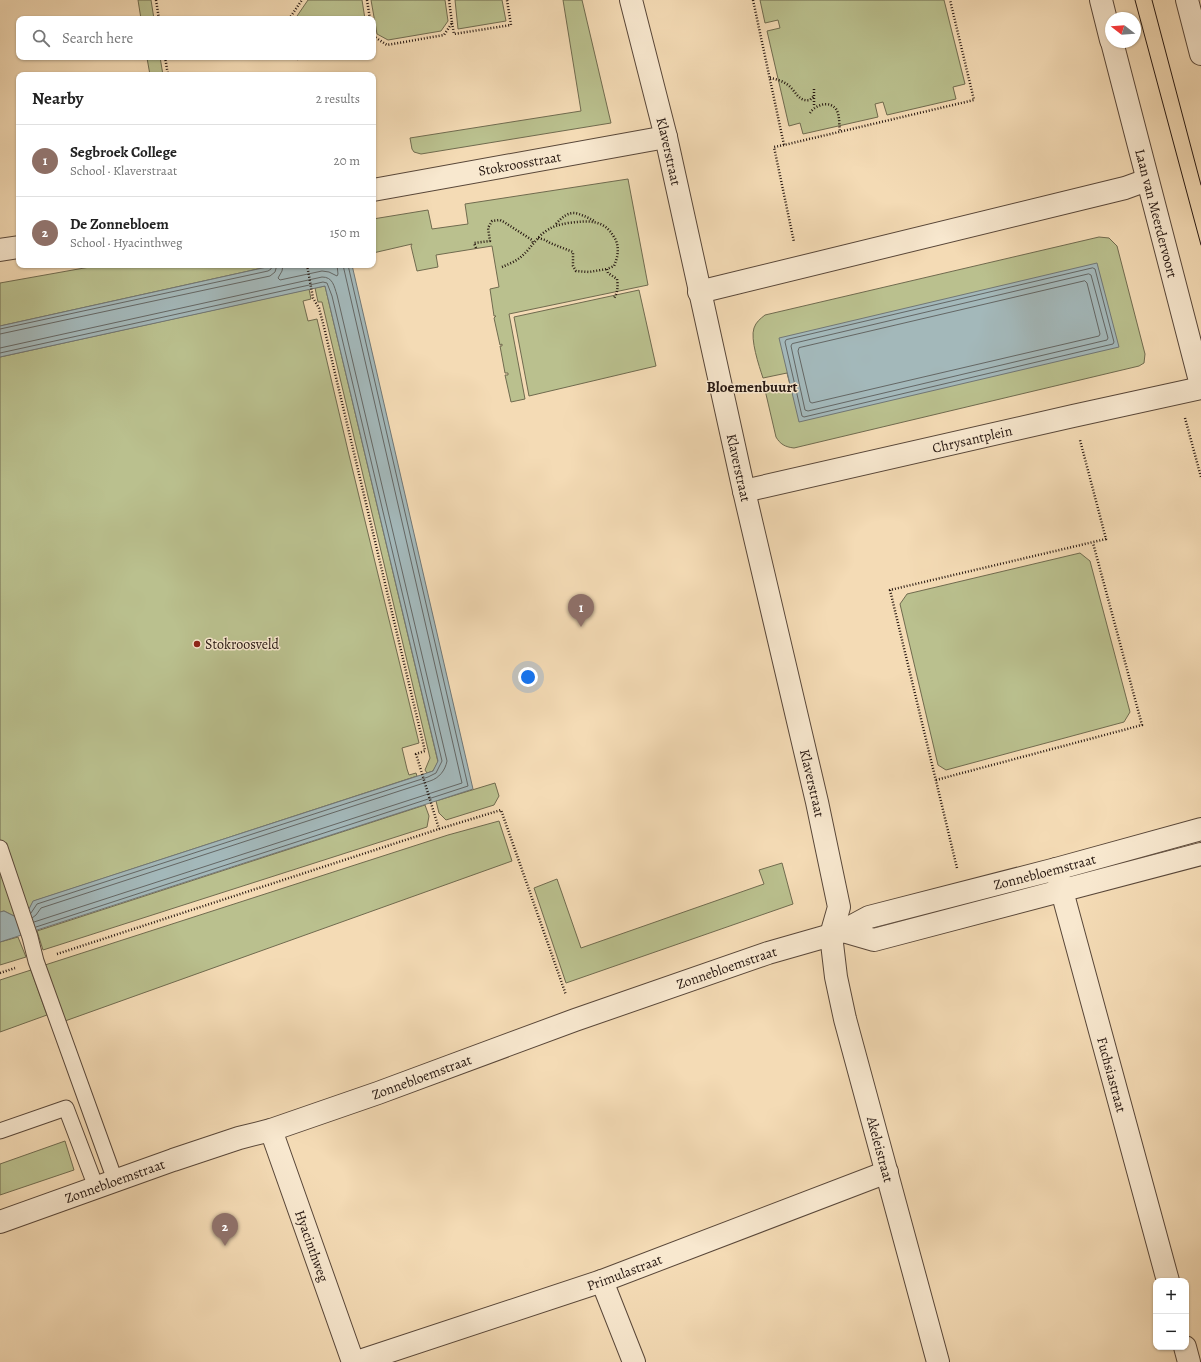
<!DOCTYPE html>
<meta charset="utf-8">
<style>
:root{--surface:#fff;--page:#f2f2f2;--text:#222;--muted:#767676;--line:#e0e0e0;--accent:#8f2418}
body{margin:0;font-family:Alegreya,serif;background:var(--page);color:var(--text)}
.controls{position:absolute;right:12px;bottom:12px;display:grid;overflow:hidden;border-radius:8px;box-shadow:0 1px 3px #0004}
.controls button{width:36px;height:36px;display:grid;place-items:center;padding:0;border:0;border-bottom:1px solid var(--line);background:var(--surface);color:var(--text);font:20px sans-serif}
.compass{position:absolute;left:1105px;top:12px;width:36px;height:36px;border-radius:50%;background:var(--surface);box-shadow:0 1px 3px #0004;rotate:287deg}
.you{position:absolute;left:528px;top:677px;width:14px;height:14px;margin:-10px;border:3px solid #fff;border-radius:50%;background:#1a73e8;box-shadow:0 0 0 6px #1a73e833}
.badge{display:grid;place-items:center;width:26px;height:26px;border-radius:50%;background:var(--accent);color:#fff;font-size:13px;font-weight:700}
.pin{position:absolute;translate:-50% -33px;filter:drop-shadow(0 1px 2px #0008)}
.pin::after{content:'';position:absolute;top:21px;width:14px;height:12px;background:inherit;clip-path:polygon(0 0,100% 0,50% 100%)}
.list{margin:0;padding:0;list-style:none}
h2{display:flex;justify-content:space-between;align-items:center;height:52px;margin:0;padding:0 16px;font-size:17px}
h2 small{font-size:13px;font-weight:400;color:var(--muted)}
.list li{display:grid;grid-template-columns:26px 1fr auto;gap:12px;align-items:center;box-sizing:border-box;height:72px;padding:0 16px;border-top:1px solid var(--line)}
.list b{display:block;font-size:15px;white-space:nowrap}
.list p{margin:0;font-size:13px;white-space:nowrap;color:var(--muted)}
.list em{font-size:13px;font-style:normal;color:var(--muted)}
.icon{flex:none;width:22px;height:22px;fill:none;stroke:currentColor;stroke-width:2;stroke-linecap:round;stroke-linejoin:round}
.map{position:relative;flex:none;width:1201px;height:1362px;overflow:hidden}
.search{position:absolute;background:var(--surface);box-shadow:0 1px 3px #0004;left:16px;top:16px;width:360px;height:44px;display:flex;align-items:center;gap:10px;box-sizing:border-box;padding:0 14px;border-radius:8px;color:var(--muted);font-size:15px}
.panel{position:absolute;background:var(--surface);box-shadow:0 1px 3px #0004;left:16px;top:72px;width:360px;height:196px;border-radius:8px}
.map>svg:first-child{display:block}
.green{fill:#bac08e;stroke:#706b4f}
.water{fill:#a3b8ba;stroke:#717776}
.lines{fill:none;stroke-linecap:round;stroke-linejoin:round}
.shore{stroke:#646765;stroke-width:1}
.service-casing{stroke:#594739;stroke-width:17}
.minor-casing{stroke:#594739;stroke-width:24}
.tertiary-casing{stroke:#594739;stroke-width:24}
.path{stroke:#251610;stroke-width:2.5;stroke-dasharray:1 2;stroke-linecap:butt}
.service{stroke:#f8e8cf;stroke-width:15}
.minor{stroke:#f8e8cf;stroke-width:22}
.tertiary{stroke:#f8e8cf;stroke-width:22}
.tram{stroke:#251610;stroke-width:1}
.poi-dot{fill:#8f2418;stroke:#f8e8cf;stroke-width:1.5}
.labels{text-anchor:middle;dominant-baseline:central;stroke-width:3;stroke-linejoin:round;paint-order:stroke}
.street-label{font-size:14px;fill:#251610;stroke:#f8e8cf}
.poi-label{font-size:14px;fill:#251610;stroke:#f8e8cf;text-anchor:start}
.neighbourhood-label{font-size:15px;font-weight:bold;fill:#251610;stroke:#f8e8cf}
</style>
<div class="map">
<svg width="1201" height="1362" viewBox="0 0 1201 1362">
<rect width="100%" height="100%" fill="#f4dbb5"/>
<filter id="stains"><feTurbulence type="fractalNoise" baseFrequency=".005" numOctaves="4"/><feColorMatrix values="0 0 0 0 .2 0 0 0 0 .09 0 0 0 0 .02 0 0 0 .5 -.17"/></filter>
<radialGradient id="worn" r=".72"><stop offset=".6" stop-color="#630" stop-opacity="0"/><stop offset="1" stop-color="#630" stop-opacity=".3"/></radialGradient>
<g class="green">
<polygon points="138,0 151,0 154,19 141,19"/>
<polygon points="308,0 362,0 365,19 295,19"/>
<polygon points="371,0 445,0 448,21 441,31 388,40 377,34"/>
<polygon points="455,0 502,0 506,21 458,29"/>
<polygon points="563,0 582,0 611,123 421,154 414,152 412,149 410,138 581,111"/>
<polygon points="760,0 944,0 965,84 953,87 956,99 887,115 883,102 875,104 878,117 803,134 800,123 789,126 767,31 780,28 778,20 765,23"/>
<polygon points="155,57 160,57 163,75 150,75 147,58"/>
<polygon points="628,179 648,285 509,314 525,399 511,402 505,375 508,375 508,373 505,373 500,346 502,346 502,344 500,345 494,318 496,316 494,316 490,289 499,287 492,246 436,255 438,267 417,271 411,246 412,244 373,253 373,219 428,210 432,229 468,224 465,204"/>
<path d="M 1099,237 L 1109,238 L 1117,246 L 1145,354 L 1144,363 L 1139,366 L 794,448 C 785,447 780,444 776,437 L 765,390 L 790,385 L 787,373 L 763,378 C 759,366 750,339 754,328 C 756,322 760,319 765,315 Z"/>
<polygon points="101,265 276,265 0,326 0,283"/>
<polygon points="325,286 438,762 433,771 427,773 425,770 430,758 322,302 318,302 315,288"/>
<polygon points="309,289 311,299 303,301 308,321 317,319 349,455 419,743 402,748 407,769 409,775 416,773 417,776 34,901 29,909 14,916 4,911 0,912 0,357"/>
<polygon points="639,290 656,366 529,396 514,317"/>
<polygon points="1080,553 1090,561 1130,712 1124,722 946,770 938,765 900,604 907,594"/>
<polygon points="495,783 499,796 494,805 446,820 439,813 436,801"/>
<polygon points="425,805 429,816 427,827 43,950 37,931"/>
<polygon points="499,821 512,861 65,1021 45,965 448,835"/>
<polygon points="782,863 793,904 566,983 534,888 557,879 581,948 764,884 759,870"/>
<polygon points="18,937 26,957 0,965 0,942"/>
<polygon points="31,970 47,1015 0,1032 0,980"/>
<polygon points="65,1141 74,1170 0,1195 0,1164"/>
</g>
<g class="water">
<polygon points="1097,263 1119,347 799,422 779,338"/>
<polygon points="276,265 352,265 473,789 0,942 0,912 4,911 14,916 29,909 33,901 427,773 433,771 438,761 325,286 0,357 0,326"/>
</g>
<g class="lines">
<g class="shore">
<polyline points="283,265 282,271 278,278 280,280 322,271 329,272 337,276 338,274 337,265"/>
<polygon points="1093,268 1095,269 1114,342 1113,344 804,417 802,416 785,342 786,340"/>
<polygon points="1089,274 1091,275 1108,338 1107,340 808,411 805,410 791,346 792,344"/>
<polygon points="1085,281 1087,283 1100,334 1099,336 812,403 810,402 798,351 799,348"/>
<polyline points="0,329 268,271 271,269 272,265"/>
<polyline points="0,334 270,276 275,272 277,265"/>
<path d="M 0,348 L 322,277 C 333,277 334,286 337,295 L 447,761 C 445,771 439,778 430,781 L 41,908 L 36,915 L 32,918"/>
<polyline points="0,353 323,282 327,283 332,296 442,761 436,773 428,777 37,904 31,913"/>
<polyline points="34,922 462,783 343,265"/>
<polyline points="36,927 468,786 348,265"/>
</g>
<defs>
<g id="service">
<polyline points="0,848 30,937 36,961 115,1180"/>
<polyline points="0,1131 66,1108 96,1187"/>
</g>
<g id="minor">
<path id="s1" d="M 631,0 L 666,137 L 744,491 L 817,802 L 839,907 L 831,935 L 836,977 L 845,1019 L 938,1362"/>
<path id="s2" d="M 373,190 L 666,137"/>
<polyline points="0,250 19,247"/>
<polyline points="699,292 1125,188 1147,180"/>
<path id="s3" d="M 744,491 L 1073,416 L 1201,388"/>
<path id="s4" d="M 1056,869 L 1168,1281"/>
<polyline points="843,931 874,940 1201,854"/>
<path id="s5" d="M 271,1130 L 353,1362"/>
<path id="s6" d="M 0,1222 L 173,1160 L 239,1138 L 271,1130 L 378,1093 L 575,1020 L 768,953 L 831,935 L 843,931 L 869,917 L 1056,869 L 1201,829"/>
<polyline points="602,1281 634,1362"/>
<polyline points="1185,1347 1189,1362"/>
<path id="s7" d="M 357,1362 L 602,1281 L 887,1172"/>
</g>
<g id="tertiary">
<polyline points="1101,0 1111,40"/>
<polyline points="1187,0 1201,54"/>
<path id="s8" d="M 1112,42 L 1201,385"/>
</g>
</defs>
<use href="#service" class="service-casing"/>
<use href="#minor" class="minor-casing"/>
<use href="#tertiary" class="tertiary-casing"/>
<g class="path">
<polyline points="156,0 159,19"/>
<polyline points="367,0 370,19"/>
<polyline points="753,0 784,145 974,100 950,0"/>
<polyline points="289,19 302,0"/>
<polyline points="452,23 454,34 511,25 507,0"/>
<polyline points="373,36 387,45 444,35 452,23 449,0"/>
<polyline points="165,57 168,75"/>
<polyline points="295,57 297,59 309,57"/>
<path d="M 770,78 C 776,79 783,81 788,85 C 796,91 798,102 810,100 L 814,96"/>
<polyline points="814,89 814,107"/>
<path d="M 810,113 C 815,105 829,100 836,109 C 840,115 839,125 840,132"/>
<polyline points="784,145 774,147 794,242"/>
<path d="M 556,224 C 571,207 577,213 595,221"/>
<polyline points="538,238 545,240 550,243 573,252 573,266 576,271 589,272 607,269"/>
<polyline points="476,248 474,243 490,241 488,228 492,221 500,220 504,222 532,240 533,243"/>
<polyline points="307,265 313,298 319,308 324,327 425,751 416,754 439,829"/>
<path d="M 502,267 C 509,264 517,261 523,255 C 531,248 537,237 546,231 C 555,225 559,225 568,223 C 587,221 603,218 614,237 C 620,246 618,257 614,266 L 607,269 L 608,273 L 617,279 C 618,286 618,292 614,298"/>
<polyline points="1185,418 1201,477"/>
<polyline points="936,780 1142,725 1093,543"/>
<polyline points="957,868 890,590 1106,539 1080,440"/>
<polyline points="57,954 439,829 501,810 566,995"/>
<polyline points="0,973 15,968"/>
</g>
<use href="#service" class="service"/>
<use href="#minor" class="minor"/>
<use href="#tertiary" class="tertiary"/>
<g class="tram">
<polyline points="1135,0 1201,245"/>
<polyline points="1152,0 1201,185"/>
</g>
</g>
<circle class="poi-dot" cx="197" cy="644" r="4"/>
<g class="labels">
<g class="street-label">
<text stroke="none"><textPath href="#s1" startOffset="156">Klaverstraat</textPath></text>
<text stroke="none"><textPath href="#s2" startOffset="149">Stokroosstraat</textPath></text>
<text stroke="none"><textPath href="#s8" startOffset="177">Laan van Meerdervoort</textPath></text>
<text stroke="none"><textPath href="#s3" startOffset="234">Chrysantplein</textPath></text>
<text stroke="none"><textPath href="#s1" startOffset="480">Klaverstraat</textPath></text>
<text stroke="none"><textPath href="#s1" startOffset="804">Klaverstraat</textPath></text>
<text stroke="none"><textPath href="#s6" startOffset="1103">Zonnebloemstraat</textPath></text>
<text stroke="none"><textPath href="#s6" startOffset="770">Zonnebloemstraat</textPath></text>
<text stroke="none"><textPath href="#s4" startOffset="213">Fuchsiastraat</textPath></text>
<text stroke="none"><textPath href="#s6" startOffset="446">Zonnebloemstraat</textPath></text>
<text stroke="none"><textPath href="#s1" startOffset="1180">Akeleistraat</textPath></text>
<text stroke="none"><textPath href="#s6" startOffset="122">Zonnebloemstraat</textPath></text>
<text stroke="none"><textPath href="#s5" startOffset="123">Hyacinthweg</textPath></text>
<text stroke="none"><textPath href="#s7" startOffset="282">Primulastraat</textPath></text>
</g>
<g class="poi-label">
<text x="205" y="644">Stokroosveld</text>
</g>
<g class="neighbourhood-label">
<text x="752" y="387">Bloemenbuurt</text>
</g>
</g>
<rect width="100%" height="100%" filter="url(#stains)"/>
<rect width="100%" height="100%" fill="url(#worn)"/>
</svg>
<div class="controls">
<button>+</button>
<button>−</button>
</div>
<svg class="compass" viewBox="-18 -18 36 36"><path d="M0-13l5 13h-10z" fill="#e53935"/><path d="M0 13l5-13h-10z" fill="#767676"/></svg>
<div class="you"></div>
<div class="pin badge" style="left:581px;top:627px;background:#8d6e63">1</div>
<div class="pin badge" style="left:225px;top:1246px;background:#8d6e63">2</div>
<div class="search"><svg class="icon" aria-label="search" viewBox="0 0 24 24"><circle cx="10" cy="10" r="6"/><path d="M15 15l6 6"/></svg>Search here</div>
<section class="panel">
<h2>Nearby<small>2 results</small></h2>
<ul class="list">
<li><span class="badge" style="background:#8d6e63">1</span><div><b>Segbroek College</b><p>School · Klaverstraat</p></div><em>20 m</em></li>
<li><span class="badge" style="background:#8d6e63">2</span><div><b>De Zonnebloem</b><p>School · Hyacinthweg</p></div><em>150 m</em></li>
</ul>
</section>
</div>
